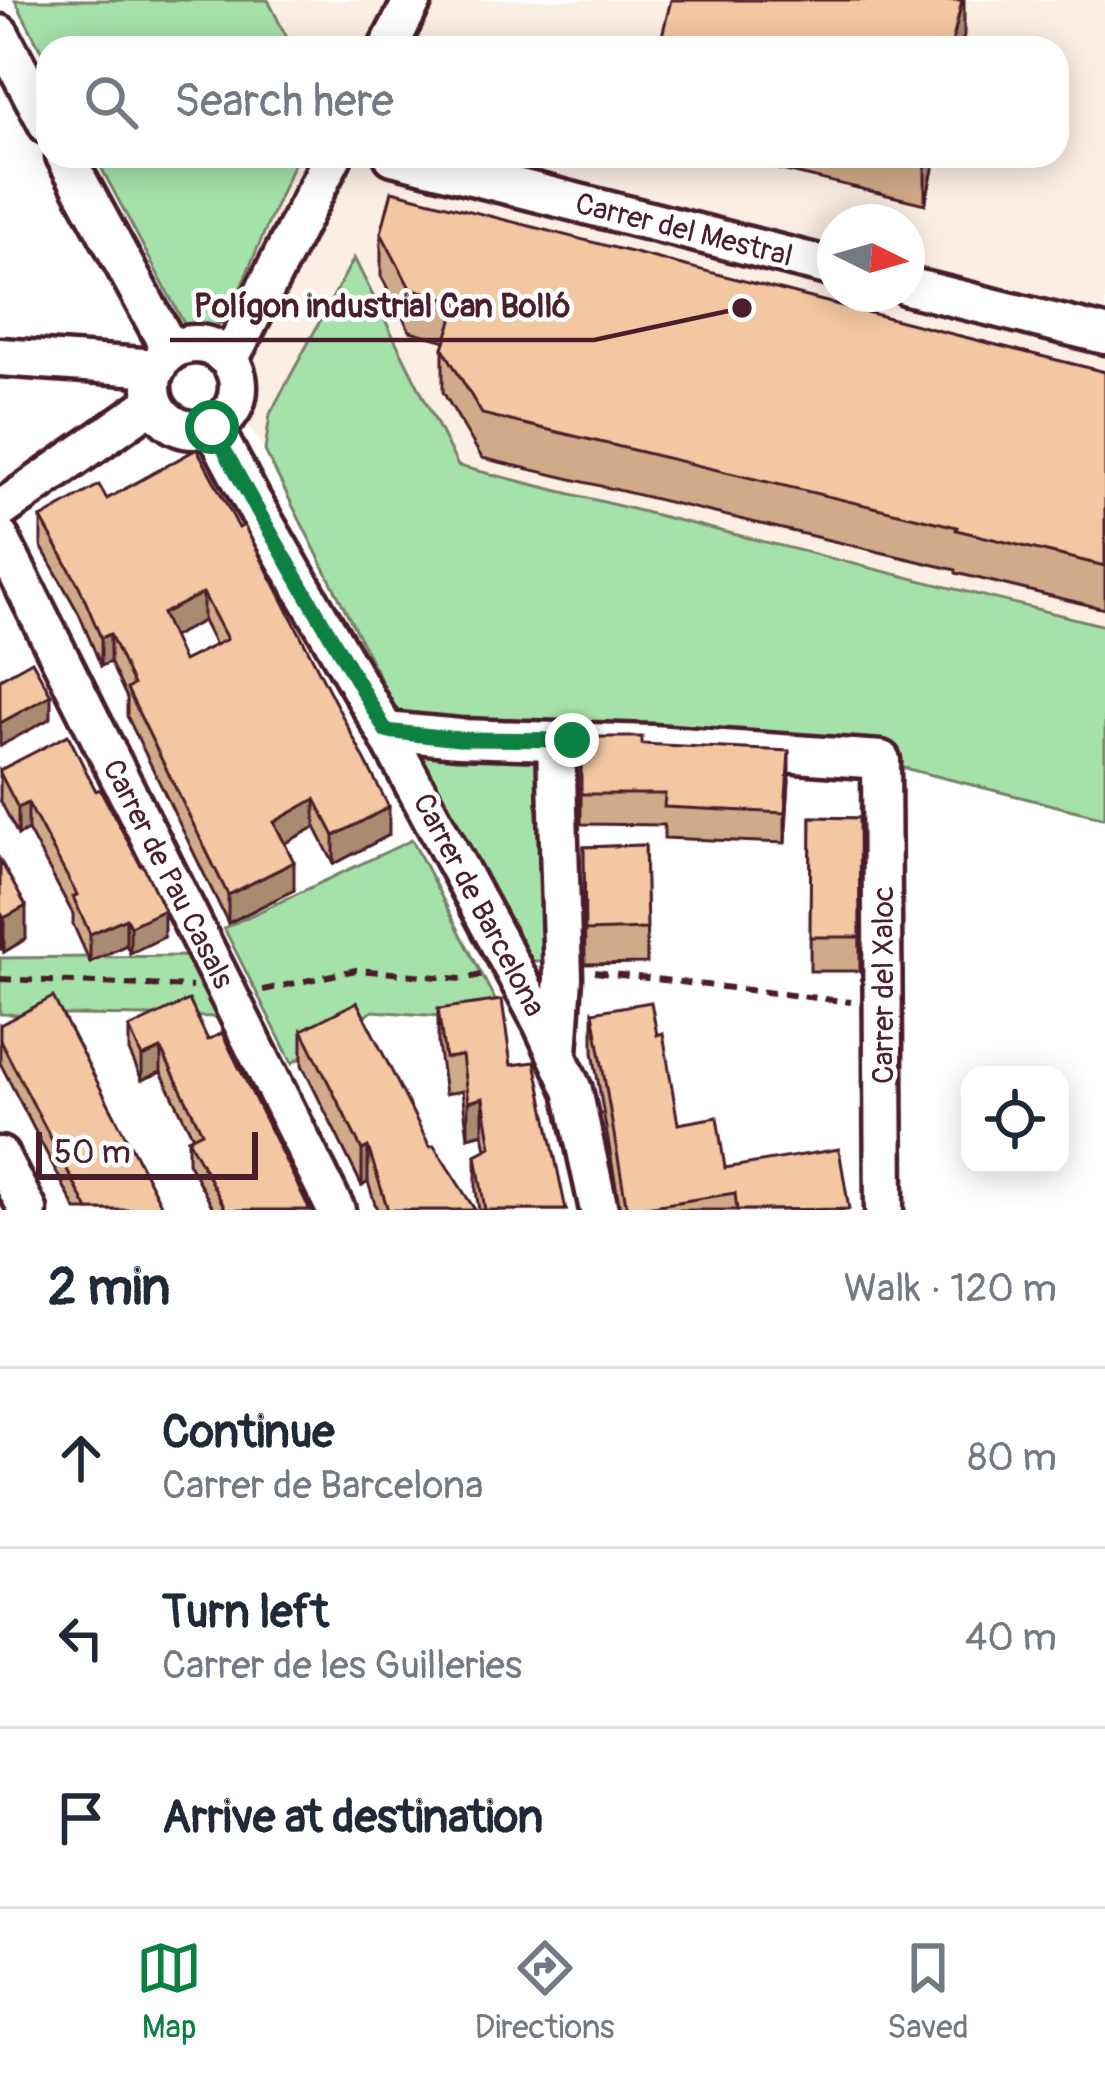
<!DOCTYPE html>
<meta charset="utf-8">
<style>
:root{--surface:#fff;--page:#f2f2f3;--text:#1f2937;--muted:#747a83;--line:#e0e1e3;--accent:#0b8043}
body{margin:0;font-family:Pangolin,sans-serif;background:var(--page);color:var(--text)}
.controls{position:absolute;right:36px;bottom:36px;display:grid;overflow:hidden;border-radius:24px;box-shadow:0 6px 30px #0003}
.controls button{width:108px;height:108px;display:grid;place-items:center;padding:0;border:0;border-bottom:3px solid var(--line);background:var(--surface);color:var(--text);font:60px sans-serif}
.compass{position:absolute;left:817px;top:204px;width:108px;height:108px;border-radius:50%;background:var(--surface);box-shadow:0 6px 30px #0003;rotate:95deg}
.scale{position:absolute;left:36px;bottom:30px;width:222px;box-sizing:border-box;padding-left:12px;border:6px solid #4a1f2b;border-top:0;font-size:33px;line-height:42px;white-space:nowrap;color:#4a1f2b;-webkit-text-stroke:9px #fff;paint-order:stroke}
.stop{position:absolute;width:36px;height:36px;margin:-27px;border:9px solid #0b8043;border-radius:50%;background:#fff}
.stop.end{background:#0b8043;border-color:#fff;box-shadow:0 3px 12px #0008}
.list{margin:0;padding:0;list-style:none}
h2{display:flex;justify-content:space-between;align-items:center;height:156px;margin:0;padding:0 48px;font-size:51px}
h2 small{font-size:39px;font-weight:400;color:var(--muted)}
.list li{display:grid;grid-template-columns:78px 1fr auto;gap:36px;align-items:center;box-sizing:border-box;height:180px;padding:0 48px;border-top:3px solid var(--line)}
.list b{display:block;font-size:45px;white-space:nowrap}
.list p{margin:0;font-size:39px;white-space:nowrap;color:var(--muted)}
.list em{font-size:39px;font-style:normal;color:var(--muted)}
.icon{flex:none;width:66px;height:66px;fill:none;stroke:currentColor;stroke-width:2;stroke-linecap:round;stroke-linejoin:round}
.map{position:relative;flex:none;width:1105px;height:1210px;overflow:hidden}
.search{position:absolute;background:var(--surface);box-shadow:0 6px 30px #0003;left:36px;right:36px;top:36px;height:132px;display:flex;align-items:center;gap:30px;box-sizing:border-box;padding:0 42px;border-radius:36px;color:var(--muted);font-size:45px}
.sheet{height:696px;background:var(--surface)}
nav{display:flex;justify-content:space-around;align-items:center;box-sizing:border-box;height:168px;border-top:3px solid var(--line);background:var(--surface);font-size:33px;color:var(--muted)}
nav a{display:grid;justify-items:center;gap:6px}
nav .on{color:var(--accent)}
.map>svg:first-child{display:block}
.built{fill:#fbeee3;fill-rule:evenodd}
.green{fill:#a5e2a9;stroke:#78806a;stroke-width:3}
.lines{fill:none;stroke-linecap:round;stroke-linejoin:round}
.street-casing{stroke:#4a1f2b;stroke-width:45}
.path{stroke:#4a1f2b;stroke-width:6;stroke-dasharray:12 9;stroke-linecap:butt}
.street{stroke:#fff;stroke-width:36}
.wall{fill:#d0ab8a;stroke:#4a1f2b;stroke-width:3;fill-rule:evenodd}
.shaded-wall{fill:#a98b71;stroke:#4a1f2b;stroke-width:3}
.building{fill:#f2c7a1;stroke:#4a1f2b;stroke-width:3;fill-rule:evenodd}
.route{stroke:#0b8043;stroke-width:15}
.labels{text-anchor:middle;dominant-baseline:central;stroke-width:9;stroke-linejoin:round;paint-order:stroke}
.street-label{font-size:30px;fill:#4a1f2b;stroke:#fff}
.leader{fill:none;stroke:#4a1f2b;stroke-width:4.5}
.callout-dot{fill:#4a1f2b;stroke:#fff;stroke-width:4.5}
.callout-label{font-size:33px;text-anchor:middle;font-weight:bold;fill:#4a1f2b;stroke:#fff;stroke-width:9;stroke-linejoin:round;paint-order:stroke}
</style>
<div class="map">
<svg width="1105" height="1210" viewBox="0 0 1105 1210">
<rect width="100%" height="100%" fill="#fff"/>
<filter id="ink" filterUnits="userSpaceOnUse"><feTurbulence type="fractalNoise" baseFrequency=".00833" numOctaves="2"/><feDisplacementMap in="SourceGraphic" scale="24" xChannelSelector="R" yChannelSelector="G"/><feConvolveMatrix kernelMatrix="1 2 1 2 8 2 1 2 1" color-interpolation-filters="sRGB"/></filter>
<g filter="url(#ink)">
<path class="built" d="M 268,0 L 1105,0 L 1105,626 L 458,466 L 355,259 L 270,414 L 265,451 L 189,333 L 226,321 L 297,156 L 1057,156 L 1057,48 L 292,48 ZM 835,222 L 907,222 L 907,294 L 835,294 Z"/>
<g class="green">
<polygon points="15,0 268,0 292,48 48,48 48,64"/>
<polygon points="95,156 297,156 226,322 189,333"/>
<polygon points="354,258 458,466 1105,626 1105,818 896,766 403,724 265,451 270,414"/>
<polygon points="415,754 546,756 551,961 529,961"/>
<polygon points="412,840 506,1021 373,1011 292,1063 224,928"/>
<polygon points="188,956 218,1017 0,1014 0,958"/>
</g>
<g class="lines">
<defs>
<g id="street">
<polyline points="0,34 48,125"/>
<polyline points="388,48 413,0"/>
<polyline points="65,156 171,351"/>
<polyline points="393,156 835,268"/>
<polyline points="907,286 1105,335"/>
<circle cx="195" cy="387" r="43"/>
<polyline points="223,355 237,345 333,156"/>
<polyline points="0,357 157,368"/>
<polyline points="213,427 251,499 385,731 542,1023 573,1090 599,1210"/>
<polyline points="0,510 154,402"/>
<polyline points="0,538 336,1210"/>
<polyline points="385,731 459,738 652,744 881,760 884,1210"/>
<polyline points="556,742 563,978 558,1053"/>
<polyline points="0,1156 28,1210"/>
</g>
</defs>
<use href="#street" class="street-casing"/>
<g class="path">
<polyline points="595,972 851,1002"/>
<polyline points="0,979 192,987"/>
<polyline points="263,990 356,970 462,979 481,975"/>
</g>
<use href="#street" class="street"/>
</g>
<g class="wall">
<polygon points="723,156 936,156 925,204"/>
<polygon points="381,233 960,336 1105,372 1105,609 956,573 956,570 482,458 443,392 443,348 446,341 410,331 381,276"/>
<path d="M 197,449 L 389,835 L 334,864 L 315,827 L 285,843 L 294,890 L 228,923 L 127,716 L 127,698 L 110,662 L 101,666 L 79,614 L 41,546 L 41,518 L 107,499 ZM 203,621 L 215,645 L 183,661 L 172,637 Z"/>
<polygon points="581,737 642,744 789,781 785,843 664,838 664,825 581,824"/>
<polygon points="0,770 164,937 130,953 126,945 90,962 73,924 73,914 28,830 18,835 0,800"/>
<polygon points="811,817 859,818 860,971 810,971"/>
<polygon points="645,845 647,963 585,964 584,847"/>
<polygon points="0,860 26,939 4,952 2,948 0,949"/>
<polygon points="438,1009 511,1065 566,1210 479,1210 476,1191 476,1155 486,1150 483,1133 468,1137 462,1091 445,1094 438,1044"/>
<polygon points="593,1012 678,1124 725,1168 849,1210 620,1210 593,1052"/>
<polygon points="0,1025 164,1210 76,1210 0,1063"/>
<polygon points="129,1028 208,1040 310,1210 214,1210 188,1162 188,1139 193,1137 161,1072 142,1080 129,1051"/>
<polygon points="302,1030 430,1147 475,1210 377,1210 368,1182 362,1186 302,1065"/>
</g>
<g class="shaded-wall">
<polygon points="962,0 964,0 964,35 961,48 951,48"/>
<polygon points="926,156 936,156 925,204 925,161"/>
<polygon points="203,593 203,621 162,642 162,614"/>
<polygon points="110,634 110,662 101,666 101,638"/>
<polygon points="51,695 51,718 0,746 0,723"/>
<polygon points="789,751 789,781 785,843 785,813"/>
<polygon points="315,799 315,827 274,849 274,822"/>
<polygon points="28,803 28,830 18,835 18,808"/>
<polygon points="389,807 389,835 334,864 334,836"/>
<polygon points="294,862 294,890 228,923 228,895"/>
<polygon points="26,906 26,939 4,952 4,918"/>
<polygon points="164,910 164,937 130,953 130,926"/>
<polygon points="2,914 2,948 0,949 0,915"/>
<polygon points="126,918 126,945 90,962 90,934"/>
<polygon points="161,1049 161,1072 142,1080 142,1057"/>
<polygon points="483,1098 483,1133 468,1137 468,1102"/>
<polygon points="368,1147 368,1182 362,1186 362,1150"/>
</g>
<g class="building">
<polygon points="671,0 962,0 951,48 659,48"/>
<polygon points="906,156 926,156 925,161"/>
<polygon points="392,191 960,336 1105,372 1105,566 956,530 957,527 482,414 443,348 458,302 410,288 381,233"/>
<path d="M 197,449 L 239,528 L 244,525 L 389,807 L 334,836 L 315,799 L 274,822 L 294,862 L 228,895 L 127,689 L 133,685 L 110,634 L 101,638 L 79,586 L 41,518 L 99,485 L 107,499 ZM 203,593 L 227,639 L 183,661 L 162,614 Z"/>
<polygon points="32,661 51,695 0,723 0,679"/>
<polygon points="68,735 96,791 100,789 141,866 143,865 164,910 130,926 126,918 90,934 73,897 77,895 28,803 18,808 0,773 0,770"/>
<polygon points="581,737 642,737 642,744 789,751 785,813 664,807 665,794 581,794"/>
<polygon points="811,817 859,818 860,937 810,937"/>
<polygon points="645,845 647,929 585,931 584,847"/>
<polygon points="0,860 26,906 4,918 2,914 0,915"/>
<polygon points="53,997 164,1210 88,1210 0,1040 0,1025"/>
<polygon points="189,1000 208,1040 222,1033 310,1210 226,1210 188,1139 202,1132 161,1049 142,1057 129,1028"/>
<polygon points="502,1000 511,1065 535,1062 566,1210 485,1210 476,1155 491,1147 483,1098 468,1102 462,1056 445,1058 438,1009"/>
<polygon points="357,1002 430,1147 434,1146 475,1210 388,1210 368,1147 362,1150 302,1030"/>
<polygon points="651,1002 657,1035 663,1033 678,1124 717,1117 725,1168 839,1149 849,1209 737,1210 735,1193 627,1210 593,1012"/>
</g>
</g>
<g class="lines" filter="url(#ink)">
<polyline class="route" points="212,427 251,499 386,731 459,739 572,740"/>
</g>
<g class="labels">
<g class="street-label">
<text transform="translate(684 230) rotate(14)">Carrer del Mestral</text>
<text transform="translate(168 874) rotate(63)">Carrer de Pau Casals</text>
<text transform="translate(479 905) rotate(62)">Carrer de Barcelona</text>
<text transform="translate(883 985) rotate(-90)">Carrer del Xaloc</text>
</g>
</g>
<path class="leader" d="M742 308L594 340H170"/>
<circle class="callout-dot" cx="742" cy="308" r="12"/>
<g class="callout-label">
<text x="382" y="317">Polígon industrial Can Bolló</text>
</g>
</svg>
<div class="controls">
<button><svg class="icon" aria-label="locate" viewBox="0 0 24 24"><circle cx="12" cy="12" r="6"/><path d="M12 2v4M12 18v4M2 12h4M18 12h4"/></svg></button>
</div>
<svg class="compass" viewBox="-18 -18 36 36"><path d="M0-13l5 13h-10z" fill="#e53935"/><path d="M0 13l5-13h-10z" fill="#747a83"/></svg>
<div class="scale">50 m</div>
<div class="stop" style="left:212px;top:427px"></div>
<div class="stop end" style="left:572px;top:740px"></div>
<div class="search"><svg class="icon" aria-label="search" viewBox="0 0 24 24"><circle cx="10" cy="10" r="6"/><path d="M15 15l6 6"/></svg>Search here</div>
</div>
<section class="sheet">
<h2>2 min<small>Walk · 120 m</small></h2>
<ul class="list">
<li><svg class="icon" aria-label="ahead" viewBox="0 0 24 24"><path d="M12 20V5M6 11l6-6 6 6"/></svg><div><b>Continue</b><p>Carrer de Barcelona</p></div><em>80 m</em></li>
<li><svg class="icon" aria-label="left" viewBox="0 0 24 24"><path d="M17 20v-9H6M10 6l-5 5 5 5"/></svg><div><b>Turn left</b><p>Carrer de les Guilleries</p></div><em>40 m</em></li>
<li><svg class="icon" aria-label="arrive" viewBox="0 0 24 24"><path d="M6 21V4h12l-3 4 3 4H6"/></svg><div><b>Arrive at destination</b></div></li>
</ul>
</section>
<nav>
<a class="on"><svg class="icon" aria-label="map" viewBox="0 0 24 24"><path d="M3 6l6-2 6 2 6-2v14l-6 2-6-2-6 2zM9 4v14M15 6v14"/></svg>Map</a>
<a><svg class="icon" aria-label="directions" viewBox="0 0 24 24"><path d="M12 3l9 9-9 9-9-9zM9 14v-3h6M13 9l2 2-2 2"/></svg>Directions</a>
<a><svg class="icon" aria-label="saved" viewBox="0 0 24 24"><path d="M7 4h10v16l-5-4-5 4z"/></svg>Saved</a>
</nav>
